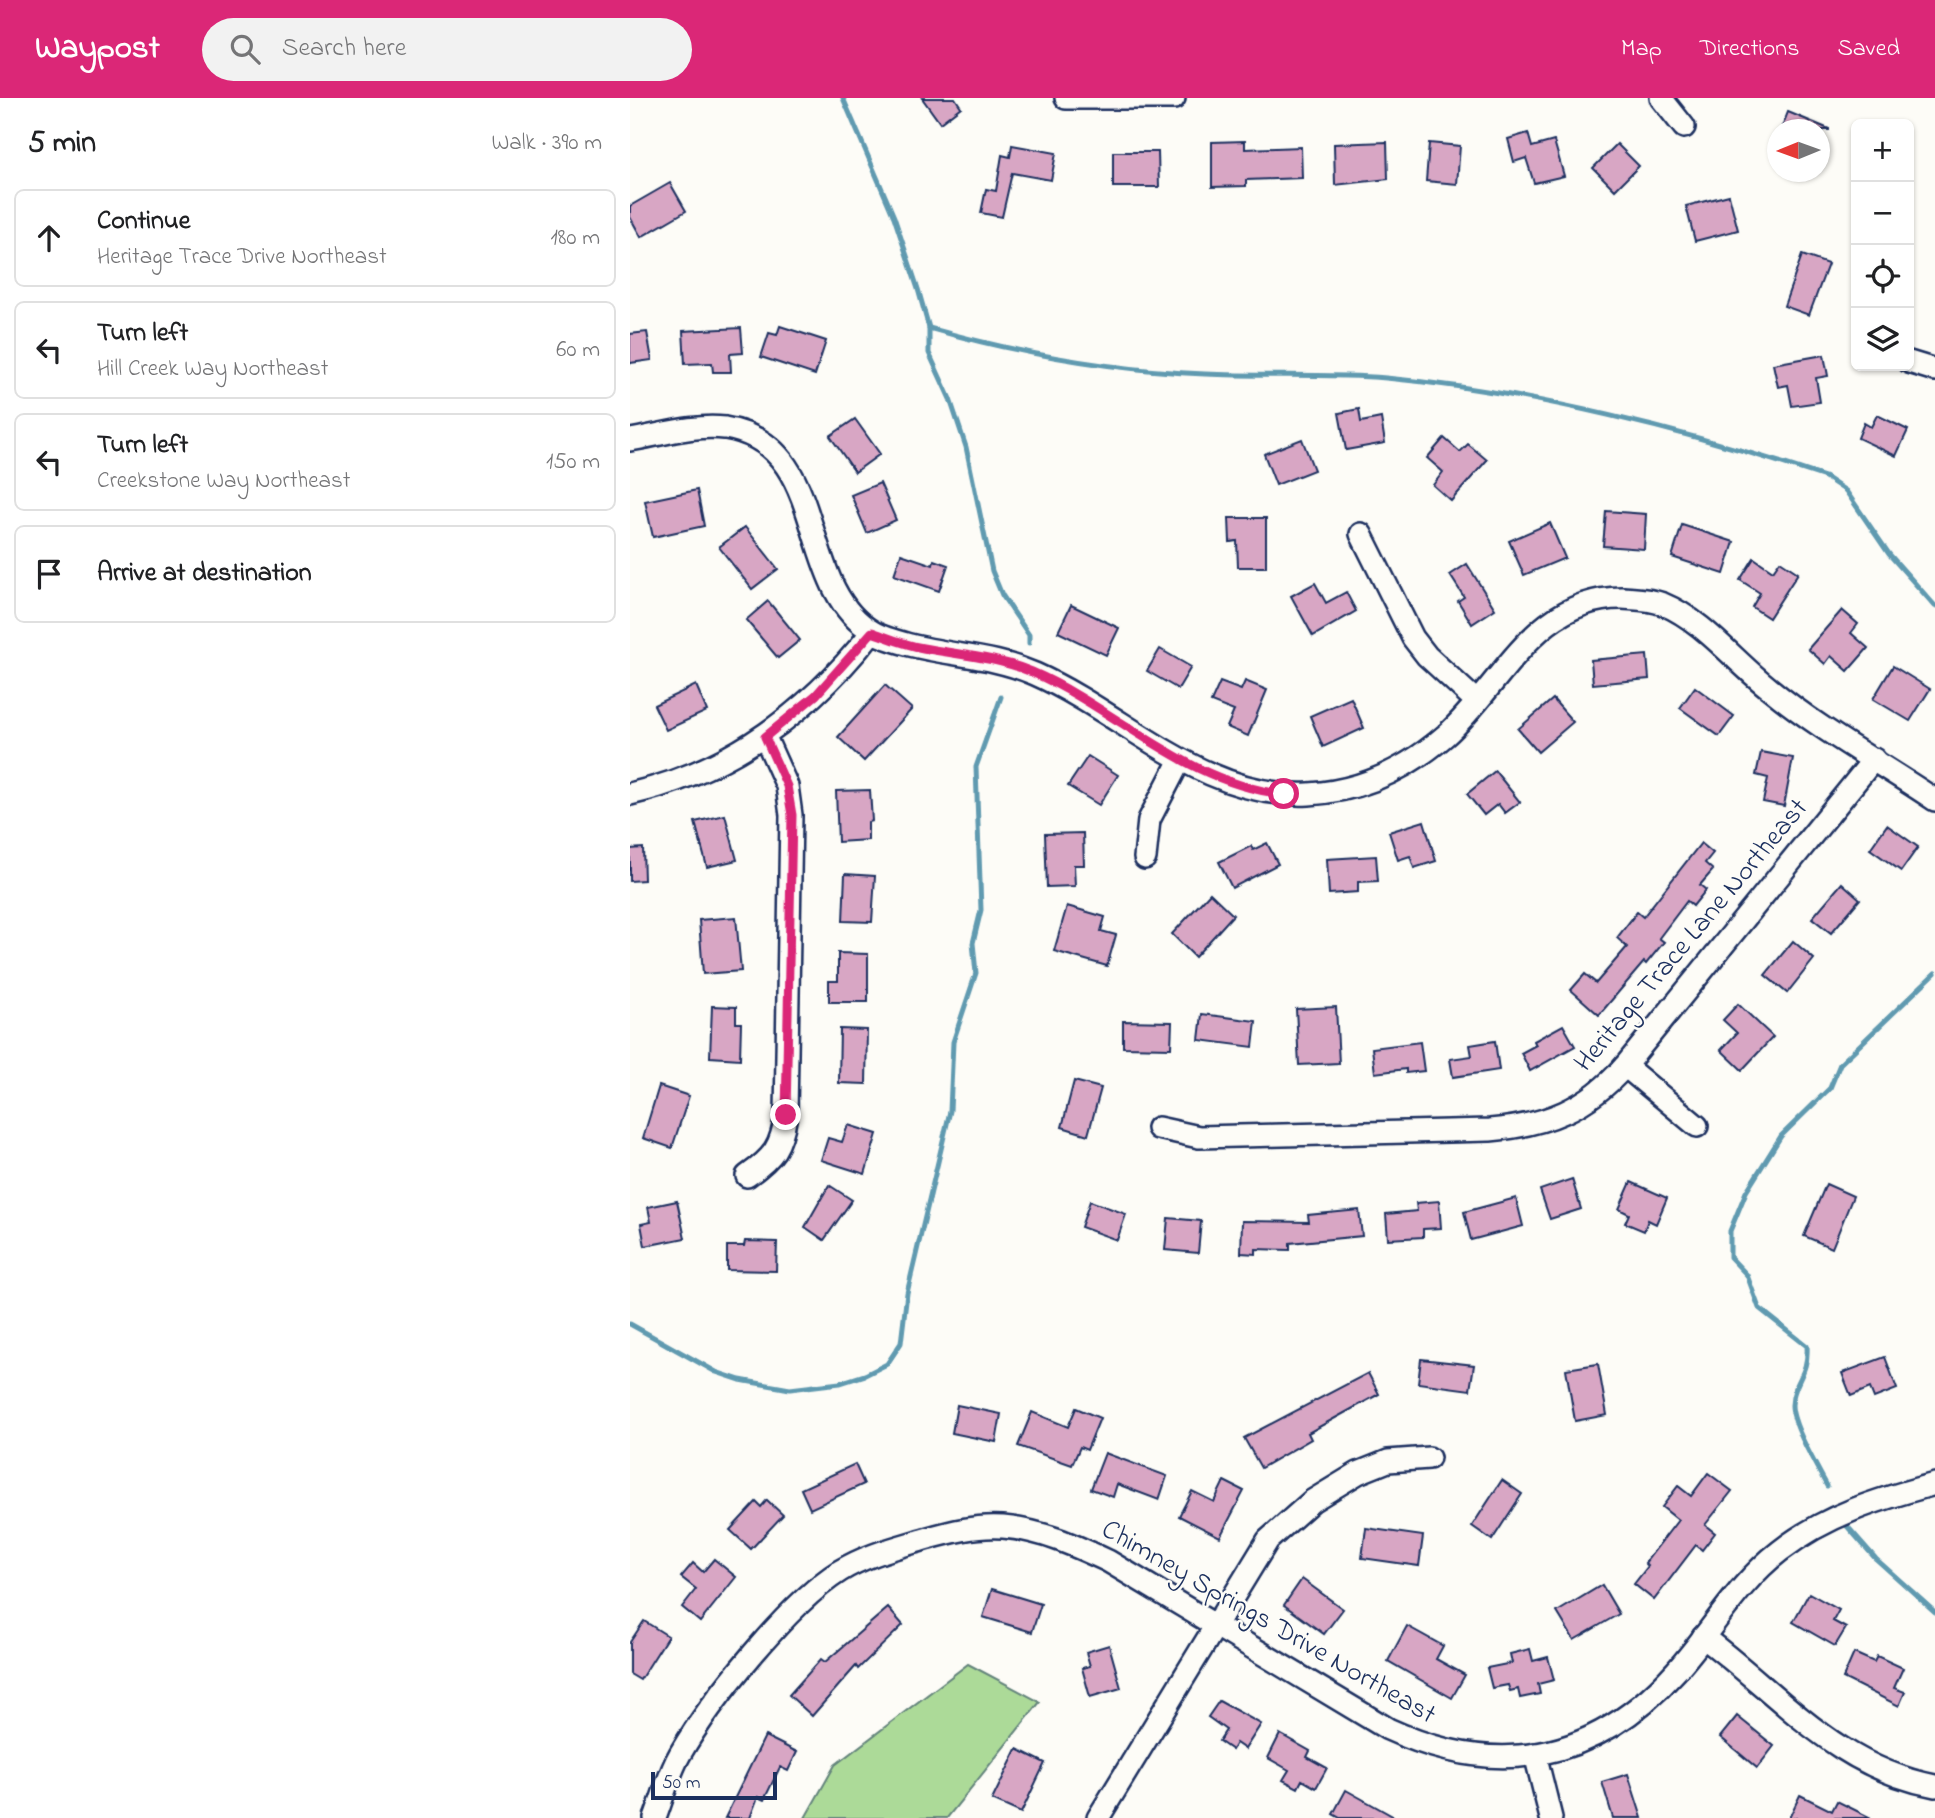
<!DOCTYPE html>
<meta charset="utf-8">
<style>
:root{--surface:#fff;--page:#f2f2f2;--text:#202124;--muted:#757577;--line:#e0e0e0;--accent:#db2777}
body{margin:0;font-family:"Indie Flower",sans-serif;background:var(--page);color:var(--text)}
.controls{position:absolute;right:21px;top:21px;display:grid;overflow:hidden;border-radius:10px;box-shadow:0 2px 5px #0004}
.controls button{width:63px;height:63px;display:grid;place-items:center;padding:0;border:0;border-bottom:2px solid var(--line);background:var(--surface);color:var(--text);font:35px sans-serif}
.compass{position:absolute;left:1137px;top:21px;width:63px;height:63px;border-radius:50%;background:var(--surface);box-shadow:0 2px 5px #0004;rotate:269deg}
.scale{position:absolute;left:21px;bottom:18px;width:126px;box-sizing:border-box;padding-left:7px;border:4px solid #1b2f5e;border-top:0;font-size:19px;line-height:24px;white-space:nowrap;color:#1b2f5e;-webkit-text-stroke:5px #fdfcf7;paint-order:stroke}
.stop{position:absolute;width:21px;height:21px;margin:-16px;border:5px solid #db2777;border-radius:50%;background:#fff}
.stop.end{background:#db2777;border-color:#fff;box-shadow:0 2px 7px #0008}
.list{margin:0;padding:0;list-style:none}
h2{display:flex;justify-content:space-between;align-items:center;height:91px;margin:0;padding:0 28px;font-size:30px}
h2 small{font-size:23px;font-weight:400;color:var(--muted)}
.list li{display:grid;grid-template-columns:46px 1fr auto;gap:21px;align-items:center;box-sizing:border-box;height:98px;margin:0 14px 14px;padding:0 14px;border:2px solid var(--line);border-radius:10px}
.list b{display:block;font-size:26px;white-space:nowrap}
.list p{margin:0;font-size:23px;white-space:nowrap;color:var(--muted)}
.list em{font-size:23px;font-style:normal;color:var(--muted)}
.icon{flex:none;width:38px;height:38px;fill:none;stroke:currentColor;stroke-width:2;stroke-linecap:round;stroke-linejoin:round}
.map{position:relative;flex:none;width:1305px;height:1720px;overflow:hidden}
header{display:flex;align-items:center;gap:42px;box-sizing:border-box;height:98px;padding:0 35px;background:var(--accent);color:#fff}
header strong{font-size:33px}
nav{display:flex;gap:38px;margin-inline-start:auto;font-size:24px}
.search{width:490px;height:63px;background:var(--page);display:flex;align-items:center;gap:18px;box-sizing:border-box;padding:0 24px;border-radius:38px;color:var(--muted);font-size:26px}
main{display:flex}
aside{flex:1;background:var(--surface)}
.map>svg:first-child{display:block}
.green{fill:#acda98;stroke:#64847b;stroke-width:2}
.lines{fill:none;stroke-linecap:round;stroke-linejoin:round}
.stream{stroke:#619ab0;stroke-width:5}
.building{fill:#d8a6c4;stroke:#1b2f5e;stroke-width:2}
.minor-casing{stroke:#1b2f5e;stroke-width:26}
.minor{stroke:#fdfcf7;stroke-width:21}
.route{stroke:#db2777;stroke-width:9}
.labels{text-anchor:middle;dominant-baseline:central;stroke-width:5;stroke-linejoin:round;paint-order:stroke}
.street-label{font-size:28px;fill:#1b2f5e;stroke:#fdfcf7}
</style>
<header>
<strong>Waypost</strong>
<div class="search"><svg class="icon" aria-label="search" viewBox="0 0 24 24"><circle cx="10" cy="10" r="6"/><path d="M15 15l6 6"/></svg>Search here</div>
<nav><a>Map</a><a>Directions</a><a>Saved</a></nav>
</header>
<main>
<aside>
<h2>5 min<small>Walk · 390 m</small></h2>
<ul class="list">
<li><svg class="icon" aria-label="ahead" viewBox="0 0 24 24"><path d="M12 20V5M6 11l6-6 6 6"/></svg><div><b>Continue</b><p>Heritage Trace Drive Northeast</p></div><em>180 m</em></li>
<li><svg class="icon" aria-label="left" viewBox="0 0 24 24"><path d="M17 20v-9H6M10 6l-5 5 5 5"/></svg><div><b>Turn left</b><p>Hill Creek Way Northeast</p></div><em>60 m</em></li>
<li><svg class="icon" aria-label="left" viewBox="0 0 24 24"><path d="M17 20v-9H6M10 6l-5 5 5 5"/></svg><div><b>Turn left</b><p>Creekstone Way Northeast</p></div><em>150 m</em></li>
<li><svg class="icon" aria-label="arrive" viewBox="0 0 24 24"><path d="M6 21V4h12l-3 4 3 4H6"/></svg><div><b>Arrive at destination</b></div></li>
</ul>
</aside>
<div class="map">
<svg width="1305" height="1720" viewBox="0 0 1305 1720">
<rect width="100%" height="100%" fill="#fdfcf7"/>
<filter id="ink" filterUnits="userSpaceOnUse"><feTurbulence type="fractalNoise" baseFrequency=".0143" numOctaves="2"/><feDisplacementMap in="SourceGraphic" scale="14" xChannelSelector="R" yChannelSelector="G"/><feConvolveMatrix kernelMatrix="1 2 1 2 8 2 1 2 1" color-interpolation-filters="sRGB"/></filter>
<g filter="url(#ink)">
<polygon class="green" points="338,1566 410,1604 317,1720 175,1720 205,1667"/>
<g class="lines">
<g class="stream">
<polyline points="213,0 264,119 288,191 299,230 299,255 320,301 336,349 362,473 372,497 399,537 399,545"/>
<path d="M 299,230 C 390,256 480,272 575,276 C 635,279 696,275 756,280 C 898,293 1060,333 1195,379 L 1216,393 L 1259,456 L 1305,508"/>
<polyline points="0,1226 86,1274 110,1282 160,1291 210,1285 235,1277 257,1266 271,1245 277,1195 320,1013 323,944 346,875 343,845 351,812 346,669 371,599"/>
<path d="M 1197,1388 C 1187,1369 1162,1327 1162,1307 C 1163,1283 1179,1277 1177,1248 L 1129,1210 L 1117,1177 L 1100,1159 L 1100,1133 L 1116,1094 L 1151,1038 L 1200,990 L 1210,966 L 1305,875"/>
<polyline points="1217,1428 1246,1461 1305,1514"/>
</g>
</g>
<g class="building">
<polygon points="292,0 325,0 331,9 310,25"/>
<polygon points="1158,14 1199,31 1199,32 1151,32"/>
<polygon points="898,35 902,49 924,43 934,78 904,85 896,60 884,64 878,41"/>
<polygon points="615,43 615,51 671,49 672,80 616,82 616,88 582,89 582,44"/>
<polygon points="757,44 758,81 705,87 704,46"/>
<polygon points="799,45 830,48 827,86 796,83"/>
<polygon points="987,46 1009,68 985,92 963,70"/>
<polygon points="382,47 426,55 421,82 382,75 372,119 351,115 356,91 366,93 372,57 380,59"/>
<polygon points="483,54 528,54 529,89 483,89"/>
<polygon points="40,85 56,113 11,139 0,119 0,108"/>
<polygon points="1099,97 1108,132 1065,143 1056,108"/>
<polygon points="1172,157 1198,166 1179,217 1154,208"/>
<polygon points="150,228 196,243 185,277 131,259 139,235 147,237"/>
<polygon points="111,230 113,255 100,256 101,274 83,274 82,265 55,266 53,233"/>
<polygon points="17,234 22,262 0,265 0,236"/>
<polygon points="1194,257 1198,278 1186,280 1190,304 1162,308 1158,287 1148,289 1143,266"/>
<polygon points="729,311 731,324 751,320 755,345 716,352 709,315"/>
<polygon points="1247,317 1278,332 1266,358 1228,340 1234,325 1241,329"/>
<polygon points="225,321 250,356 225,374 200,338"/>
<polygon points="814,340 830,354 838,346 857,362 821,403 803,387 813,374 797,360"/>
<polygon points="672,341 684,372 646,387 634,356"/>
<polygon points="250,385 266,422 237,435 221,397"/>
<polygon points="67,392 74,428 23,439 15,403"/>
<polygon points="976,413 1016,416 1014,451 973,448"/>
<polygon points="599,420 636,420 636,469 608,469 607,443 600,444"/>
<polygon points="920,425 935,460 894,477 879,443"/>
<polygon points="1052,427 1104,444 1094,476 1042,459"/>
<polygon points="115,429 148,471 122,491 89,449"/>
<polygon points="271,456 303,467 304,462 318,467 309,493 264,477"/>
<polygon points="1124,460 1143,473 1150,463 1168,475 1139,520 1122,509 1130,495 1110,482"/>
<polygon points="837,466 865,511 842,526 828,503 834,499 820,477"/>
<polygon points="685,485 696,505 716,494 726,513 683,538 661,498"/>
<polygon points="138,503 170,542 148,560 116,522"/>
<polygon points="441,507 489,530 476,557 428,534"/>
<polygon points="1212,512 1228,526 1221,535 1238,550 1218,573 1201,558 1195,566 1178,551"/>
<polygon points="530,551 561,569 548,591 517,573"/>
<polygon points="1017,557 1019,581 963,586 961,562"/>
<polygon points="1263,568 1300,591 1280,623 1243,601"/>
<polygon points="615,583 637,592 618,638 597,629 604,613 581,604 590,584 611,592"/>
<polygon points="66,587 77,613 36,632 24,607"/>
<polygon points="255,587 282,611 234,663 208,639"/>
<polygon points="1065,589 1104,618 1089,638 1050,610"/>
<polygon points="721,600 734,630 693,649 680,618"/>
<polygon points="923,601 943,624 908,654 888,631"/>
<polygon points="1131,654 1163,660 1154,708 1133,704 1138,680 1126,677"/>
<polygon points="458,658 488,677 469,707 438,688"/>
<polygon points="865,673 890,704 875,715 868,706 854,717 837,696"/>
<polygon points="240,692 242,723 238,724 238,742 208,744 206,693"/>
<polygon points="95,717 107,762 77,769 65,724"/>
<polygon points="794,723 806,763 784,770 780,758 768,762 759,734"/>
<polygon points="1257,727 1288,749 1271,773 1240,751"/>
<polygon points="453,735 454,767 444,767 445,788 417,789 415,736"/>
<polygon points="637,745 648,766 602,790 589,764 621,748 623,752"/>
<polygon points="1071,745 1083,755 1075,765 1083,772 1070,787 1076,792 1063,808 1057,803 1029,840 1034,844 1016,866 1014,864 969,917 941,892 955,876 966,885 997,849 987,840 1007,814 1013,819"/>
<polygon points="13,750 14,782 0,783 0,751"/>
<polygon points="746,758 748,783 728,784 728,794 699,796 697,761"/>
<polygon points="215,776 245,778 242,824 213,823"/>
<polygon points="1212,785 1230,801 1201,835 1182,820"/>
<polygon points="580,795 603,817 565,859 542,836"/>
<polygon points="437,808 475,819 471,833 486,837 477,868 424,853"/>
<polygon points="106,819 111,873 73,876 69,822"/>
<polygon points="1163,843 1184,861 1157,895 1135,877"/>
<polygon points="208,855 238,856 238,904 199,904 199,883 208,883"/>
<polygon points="1108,906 1143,939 1112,972 1091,952 1107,935 1093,922"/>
<polygon points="82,908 106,909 106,925 111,925 110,961 80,959"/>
<polygon points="706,909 709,965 669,967 666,911"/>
<polygon points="572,916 626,923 623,949 569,942"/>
<polygon points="493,923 542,924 541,950 493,949"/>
<polygon points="933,927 945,948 900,973 891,955 906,947 904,943"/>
<polygon points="210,931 237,932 236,986 209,985"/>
<polygon points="865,943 869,972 823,979 820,961 842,958 840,947"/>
<polygon points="790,944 794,973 776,975 776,971 745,975 742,950"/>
<polygon points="444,983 471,990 458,1037 432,1029"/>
<polygon points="29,988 59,998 42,1050 13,1040"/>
<polygon points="218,1027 247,1036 235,1076 191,1062 198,1040 212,1044"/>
<polygon points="942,1081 951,1111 920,1121 910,1092"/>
<polygon points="1001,1084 1037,1100 1026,1126 1018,1122 1014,1133 995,1125 999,1116 989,1111"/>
<polygon points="1196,1086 1223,1098 1202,1150 1174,1138"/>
<polygon points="199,1087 222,1102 194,1142 175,1129"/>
<polygon points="886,1100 893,1128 841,1142 834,1114"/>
<polygon points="47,1103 55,1140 15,1148 11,1126 21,1124 18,1109"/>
<polygon points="460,1103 496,1116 487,1142 451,1129"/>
<polygon points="809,1103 811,1130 793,1131 793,1139 758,1141 756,1116 787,1113 786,1105"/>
<polygon points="729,1112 732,1138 660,1145 660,1152 626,1151 626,1156 611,1155 612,1123 679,1124 678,1117"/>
<polygon points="538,1120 571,1123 568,1155 535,1152"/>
<polygon points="115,1143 147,1144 146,1173 97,1172 97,1148 114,1148"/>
<polygon points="1255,1259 1267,1291 1244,1300 1240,1290 1221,1298 1212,1275"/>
<polygon points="791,1261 844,1267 840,1292 788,1285"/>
<polygon points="968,1266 977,1317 945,1323 936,1271"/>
<polygon points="738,1275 749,1296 678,1335 681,1341 631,1370 614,1340"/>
<polygon points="327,1307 371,1316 366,1344 322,1335"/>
<polygon points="446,1310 470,1320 457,1352 450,1349 442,1367 388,1348 402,1314 438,1329"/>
<polygon points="475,1355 537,1378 529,1402 487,1386 483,1399 461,1391"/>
<polygon points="225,1366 234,1386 180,1411 171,1391"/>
<polygon points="1078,1375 1102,1393 1075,1427 1085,1435 1072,1452 1066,1447 1024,1502 1004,1486 1018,1468 1015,1465 1048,1422 1032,1409 1048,1388 1061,1398"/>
<polygon points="872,1382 892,1396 862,1442 842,1428"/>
<polygon points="594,1383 614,1393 590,1439 549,1418 562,1393 584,1404"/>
<polygon points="137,1402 153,1417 121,1451 100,1432 126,1404 131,1409"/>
<polygon points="736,1430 793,1438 789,1468 732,1460"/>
<polygon points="84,1461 106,1479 70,1524 52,1509 66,1491 51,1479 63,1465 73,1474"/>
<polygon points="672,1481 713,1511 694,1536 654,1507"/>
<polygon points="972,1487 989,1516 944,1542 927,1514"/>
<polygon points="362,1491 411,1506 402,1534 353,1519"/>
<polygon points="1179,1495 1209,1512 1203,1523 1216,1530 1205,1548 1163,1524"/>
<polygon points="258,1510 273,1527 228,1571 226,1568 182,1618 159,1597 191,1561 195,1564"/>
<polygon points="14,1523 38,1538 10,1582 0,1576 0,1544"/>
<polygon points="777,1528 813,1548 806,1561 835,1577 822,1600 758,1563"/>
<polygon points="479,1547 491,1590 460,1599 452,1570 460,1568 456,1554"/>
<polygon points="900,1551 903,1563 918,1559 924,1582 908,1586 910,1596 890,1600 888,1591 880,1593 878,1587 862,1590 857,1570 882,1565 880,1556"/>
<polygon points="1224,1555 1244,1564 1247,1558 1273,1570 1264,1590 1275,1594 1269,1608 1213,1580"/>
<polygon points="589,1603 631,1626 615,1651 606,1645 602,1652 589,1643 596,1632 578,1619"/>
<polygon points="1107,1618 1144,1648 1127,1670 1090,1639"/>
<polygon points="650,1636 680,1653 677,1659 697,1670 686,1690 672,1682 668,1690 653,1682 659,1672 638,1660"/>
<polygon points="135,1638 167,1654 158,1673 150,1669 134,1702 128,1699 120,1720 95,1720"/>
<polygon points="387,1651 415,1665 391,1715 362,1702"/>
<polygon points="998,1676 1012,1720 983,1720 972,1684"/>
<polygon points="716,1692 766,1720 710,1720 703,1716"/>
<polygon points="1170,1697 1202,1713 1207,1703 1241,1720 1159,1720"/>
</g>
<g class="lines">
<defs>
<g id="minor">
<polyline points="436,0 544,0"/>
<polyline points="1031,0 1054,29"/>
<polyline points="1279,264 1305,272"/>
<path d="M 0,342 C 30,337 65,326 95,330 C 202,347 164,488 243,534 C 253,540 269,544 280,547 C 323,558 364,558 405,576 C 497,617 572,701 679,696 C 733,693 777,671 816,637 C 873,586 905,499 993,500 C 1006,501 1020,501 1033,506 C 1074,523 1104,563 1139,590 C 1190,632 1250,665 1305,702"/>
<polyline points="731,436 783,540 797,558 846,603"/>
<path d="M 0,696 C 101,673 179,614 242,534"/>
<polyline points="515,760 519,722 550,662"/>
<polyline points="995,968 1067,1028"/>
<path d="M 528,1030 L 569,1039 L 860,1032 C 916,1027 957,1011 995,968 L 1244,661"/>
<path d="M 117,1078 C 144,1059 151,1049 156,1017 L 161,717 L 157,688 L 135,639"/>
<path d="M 1073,1539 C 1151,1597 1205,1669 1305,1688"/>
<polyline points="905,1656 921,1720"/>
<path d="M 25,1720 C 33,1699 39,1675 50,1656 C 81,1602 159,1505 210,1473 C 236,1457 265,1450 295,1441 C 320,1434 346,1427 373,1429 C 411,1432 444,1447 478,1463 L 758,1631 C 867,1681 965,1664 1046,1573 C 1082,1533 1107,1486 1150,1453 C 1196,1417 1249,1401 1305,1386"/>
<polyline points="468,1720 638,1442 682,1403 728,1375 758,1363 799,1360"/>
</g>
</defs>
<use href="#minor" class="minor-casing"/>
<use href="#minor" class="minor"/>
</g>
</g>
<g class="lines" filter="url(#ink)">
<path class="route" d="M 156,1017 L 162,717 L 157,688 L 135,639 L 186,597 L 242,534 C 259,540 275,547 293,550 C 330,557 366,559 402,574 C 489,612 556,686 654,696"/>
</g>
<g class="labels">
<g class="street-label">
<text transform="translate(1062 838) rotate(-50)">Heritage Trace Lane Northeast</text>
<text transform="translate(638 1525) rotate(30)">Chimney Springs Drive Northeast</text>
</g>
</g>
</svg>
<div class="controls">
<button>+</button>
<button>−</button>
<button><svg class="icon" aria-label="locate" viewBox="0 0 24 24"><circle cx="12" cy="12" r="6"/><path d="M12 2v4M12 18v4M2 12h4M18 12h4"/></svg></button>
<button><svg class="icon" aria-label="layers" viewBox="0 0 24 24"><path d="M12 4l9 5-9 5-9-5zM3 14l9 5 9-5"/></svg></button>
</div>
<svg class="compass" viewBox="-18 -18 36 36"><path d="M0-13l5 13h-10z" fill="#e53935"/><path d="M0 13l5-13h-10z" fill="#757577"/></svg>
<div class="scale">50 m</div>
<div class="stop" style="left:654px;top:696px"></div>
<div class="stop end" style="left:156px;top:1017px"></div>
</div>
</main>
